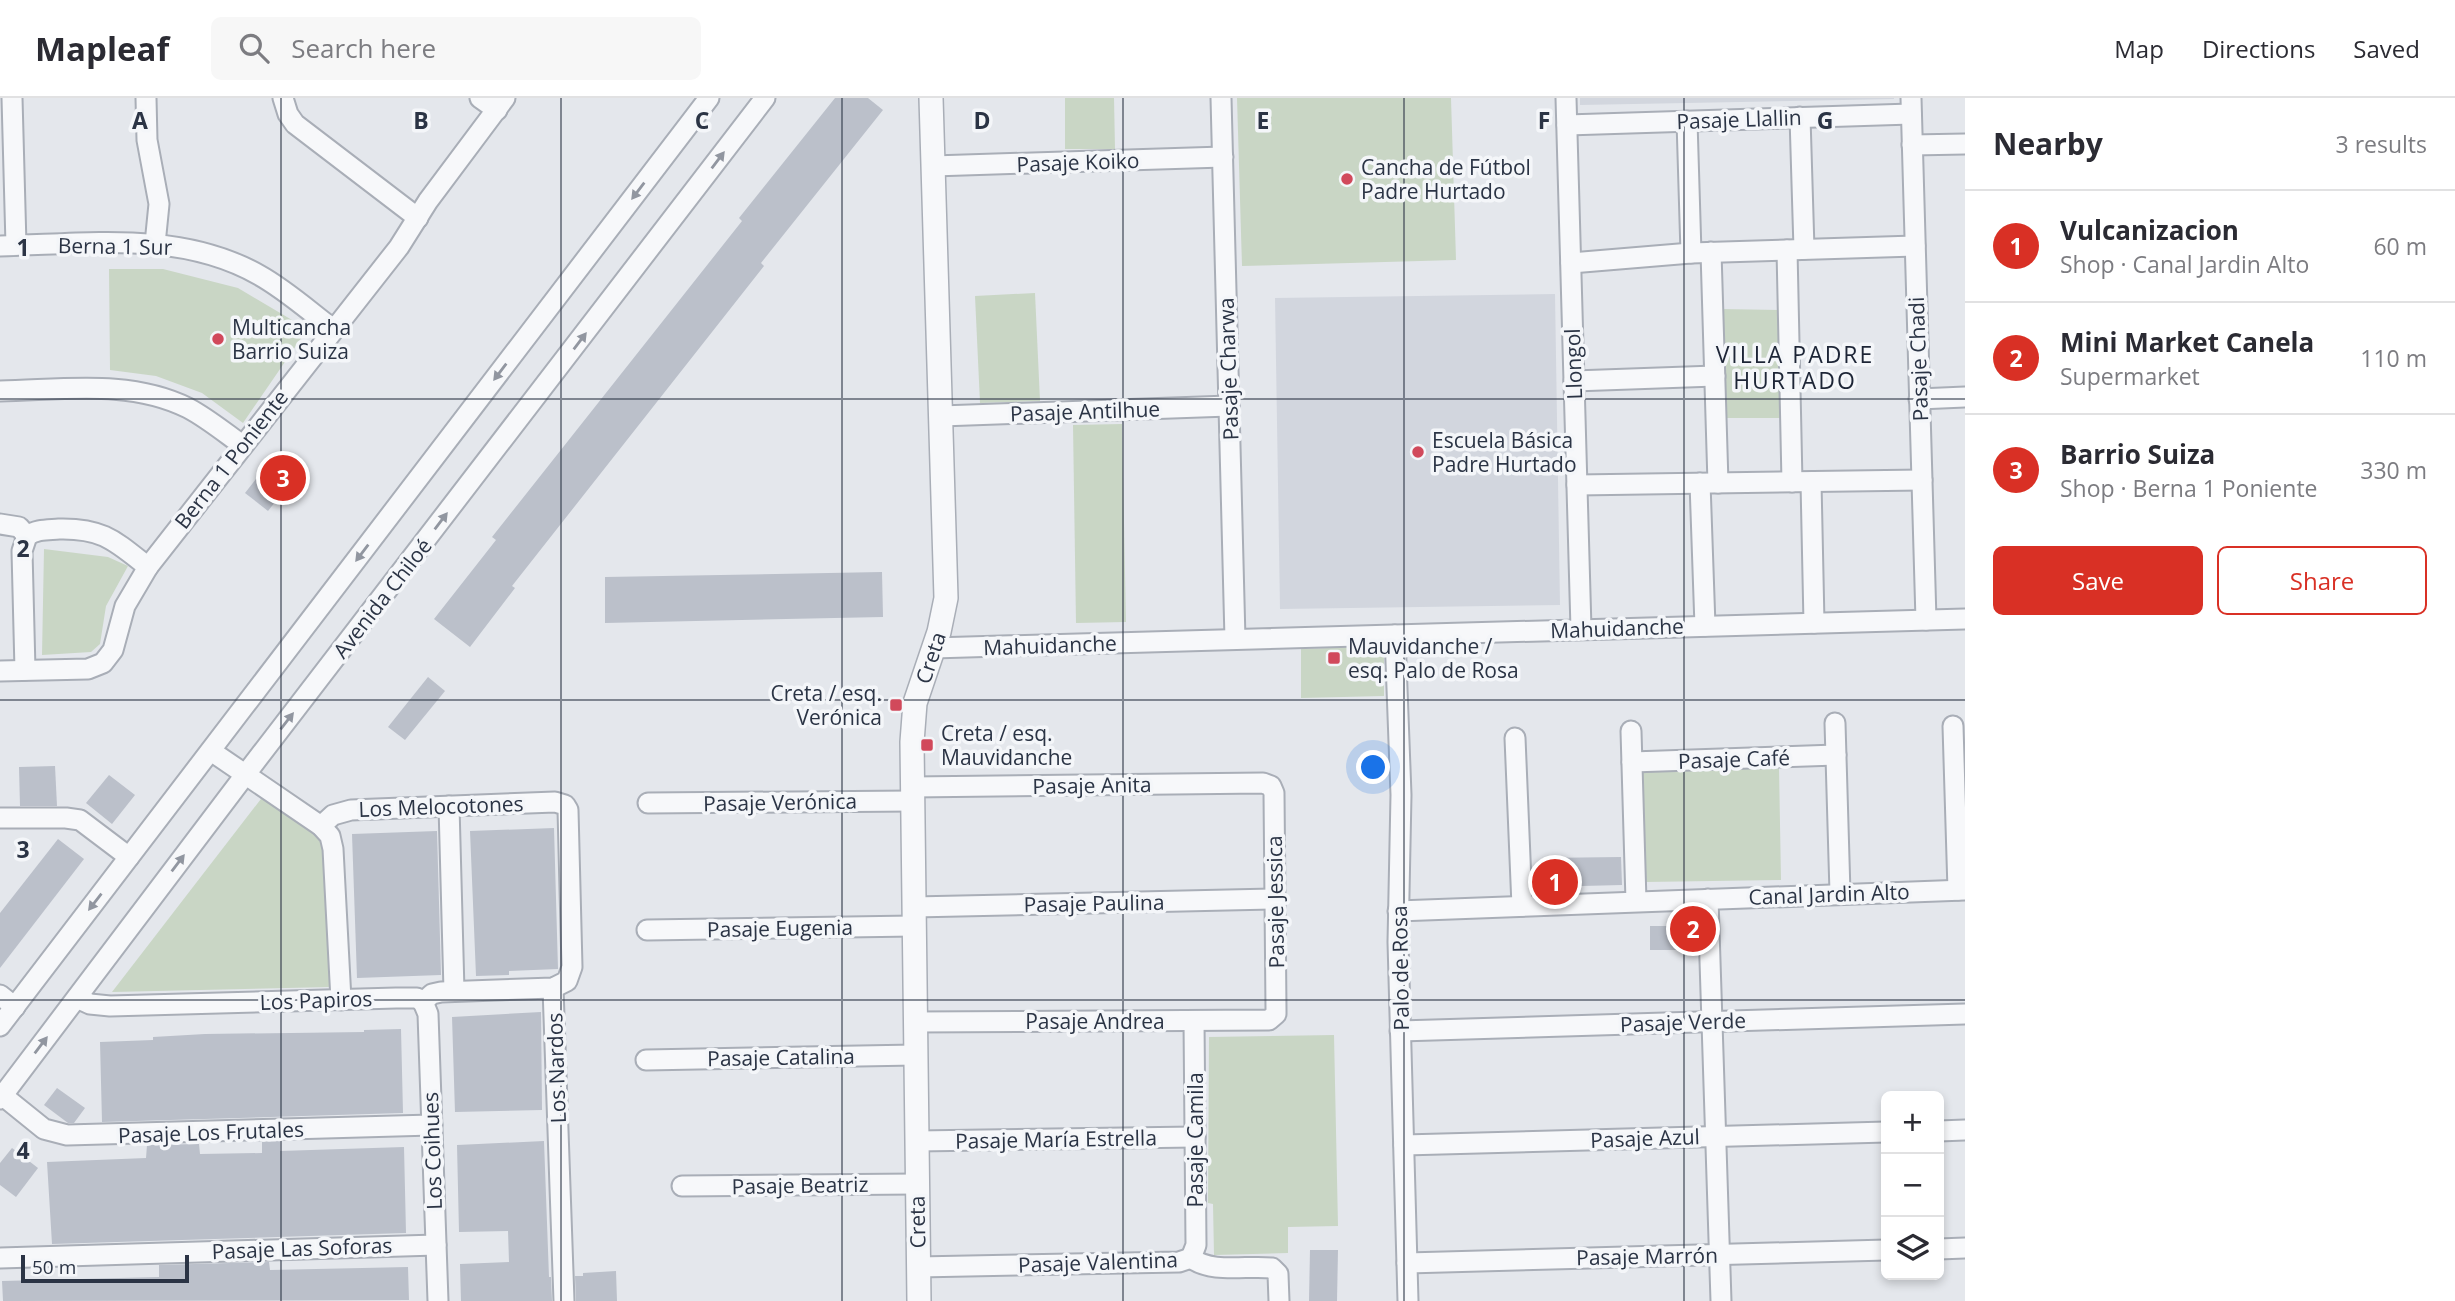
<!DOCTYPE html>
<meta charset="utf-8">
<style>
:root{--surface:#fff;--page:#f7f7f7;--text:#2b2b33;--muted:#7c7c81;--line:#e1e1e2;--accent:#d93025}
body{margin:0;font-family:"Open Sans",sans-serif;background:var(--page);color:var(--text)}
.controls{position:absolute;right:21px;bottom:21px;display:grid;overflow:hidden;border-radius:10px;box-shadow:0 4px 10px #0003}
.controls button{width:63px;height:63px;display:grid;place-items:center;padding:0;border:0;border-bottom:2px solid var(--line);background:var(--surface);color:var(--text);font:35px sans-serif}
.scale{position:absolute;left:21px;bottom:18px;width:168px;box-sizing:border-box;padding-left:7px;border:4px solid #2b3445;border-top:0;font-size:19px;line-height:24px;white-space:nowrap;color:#2b3445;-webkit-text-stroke:5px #f4f6f9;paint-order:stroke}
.you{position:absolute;left:1374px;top:670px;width:24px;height:24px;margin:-18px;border:5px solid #fff;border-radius:50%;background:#1a73e8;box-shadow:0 0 0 10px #1a73e833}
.badge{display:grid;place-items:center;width:46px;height:46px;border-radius:50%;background:var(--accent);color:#fff;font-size:23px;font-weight:700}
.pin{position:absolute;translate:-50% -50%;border:4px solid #fff;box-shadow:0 2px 7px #0006}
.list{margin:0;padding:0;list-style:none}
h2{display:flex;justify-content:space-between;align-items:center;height:91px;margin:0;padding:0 28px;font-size:30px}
h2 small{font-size:23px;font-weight:400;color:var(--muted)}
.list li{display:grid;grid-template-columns:46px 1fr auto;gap:21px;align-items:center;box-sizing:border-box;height:112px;padding:0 28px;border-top:2px solid var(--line)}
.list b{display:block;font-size:26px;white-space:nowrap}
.list p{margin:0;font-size:23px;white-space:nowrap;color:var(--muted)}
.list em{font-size:23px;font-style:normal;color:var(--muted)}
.actions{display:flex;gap:14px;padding:21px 28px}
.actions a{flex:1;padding:16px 0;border:2px solid var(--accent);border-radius:10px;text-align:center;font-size:24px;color:var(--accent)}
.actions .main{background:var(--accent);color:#fff}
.icon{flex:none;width:38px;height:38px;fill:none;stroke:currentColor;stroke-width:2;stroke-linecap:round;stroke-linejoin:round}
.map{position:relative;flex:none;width:1965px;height:1203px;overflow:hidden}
header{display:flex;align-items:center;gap:42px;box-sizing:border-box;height:98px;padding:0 35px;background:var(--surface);border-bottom:2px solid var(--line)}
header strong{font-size:33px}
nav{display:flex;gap:38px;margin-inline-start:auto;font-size:24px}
.search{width:490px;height:63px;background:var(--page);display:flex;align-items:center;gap:18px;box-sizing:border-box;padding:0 24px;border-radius:10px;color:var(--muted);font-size:26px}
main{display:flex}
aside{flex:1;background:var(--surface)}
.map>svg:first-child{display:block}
.built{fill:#d2d6de}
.green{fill:#c9d6c5}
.building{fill:#bbc0ca}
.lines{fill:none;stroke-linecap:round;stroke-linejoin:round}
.minor-casing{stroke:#a9aeb7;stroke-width:23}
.tertiary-casing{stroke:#a9aeb7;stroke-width:26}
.minor{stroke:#f7f8fa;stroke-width:19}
.tertiary{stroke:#f7f8fa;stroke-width:23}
.oneway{fill:#9196a0}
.grid{fill:none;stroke:#2b3445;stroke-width:2;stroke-opacity:0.55}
.poi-dot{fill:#d1495b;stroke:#f4f6f9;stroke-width:2.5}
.labels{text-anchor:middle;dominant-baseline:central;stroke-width:7;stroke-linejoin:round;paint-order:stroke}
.street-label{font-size:21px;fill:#2b3445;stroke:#f4f6f9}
.poi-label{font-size:21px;fill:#2b3445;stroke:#f4f6f9;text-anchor:start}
.neighbourhood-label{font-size:23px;letter-spacing:2px;fill:#1d2536;stroke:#f4f6f9}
.grid-label{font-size:23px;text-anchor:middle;font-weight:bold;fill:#2b3445;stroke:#f4f6f9;stroke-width:7;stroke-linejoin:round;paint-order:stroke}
</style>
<header>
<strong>Mapleaf</strong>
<div class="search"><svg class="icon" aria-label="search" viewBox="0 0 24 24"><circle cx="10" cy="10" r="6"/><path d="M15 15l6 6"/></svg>Search here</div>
<nav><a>Map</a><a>Directions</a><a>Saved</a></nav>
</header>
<main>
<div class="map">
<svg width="1965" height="1203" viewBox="0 0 1965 1203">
<rect width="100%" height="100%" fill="#e4e7ec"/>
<g class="built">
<polygon points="1580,0 1894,0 1894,1 1580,7"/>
<polygon points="1555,196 1560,507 1280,511 1275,200"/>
</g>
<g class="green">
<polygon points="1065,0 1114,0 1115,51 1065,51"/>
<polygon points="1237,0 1451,0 1456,162 1242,168"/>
<polygon points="109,171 163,171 238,190 292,222 302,239 243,325 202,295 156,278 110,272"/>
<polygon points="1035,195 1040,303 980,305 975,198"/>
<polygon points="1720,211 1785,212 1785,320 1719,320"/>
<polygon points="1122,326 1126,524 1076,525 1073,327"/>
<polygon points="44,451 108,459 128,468 106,508 100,546 91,554 42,557"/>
<polygon points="1384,548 1384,598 1301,600 1301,551"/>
<polygon points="1773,667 1773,670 1779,670 1781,782 1645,784 1640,671"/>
<polygon points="264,697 323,743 330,889 112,894"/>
<polygon points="1334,937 1338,1128 1288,1129 1288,1155 1214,1157 1213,1106 1208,1105 1209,939"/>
</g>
<g class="building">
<polygon points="835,0 868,0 883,12 761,165 764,168 512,488 515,490 470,549 434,521 496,442 492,439 742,123 739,120"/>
<polygon points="271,362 294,380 268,413 245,395"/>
<polygon points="882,474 883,519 605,525 605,479"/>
<polygon points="428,579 445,593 405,642 388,629"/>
<polygon points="55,668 57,708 20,708 19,669"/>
<polygon points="109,677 135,697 112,726 86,705"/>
<polygon points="554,730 558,871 509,873 509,877 476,878 470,733"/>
<polygon points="437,733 441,877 357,880 352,736"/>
<polygon points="58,741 84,761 0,870 0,815"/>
<polygon points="1621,759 1622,787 1542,789 1542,760"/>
<polygon points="1650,828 1695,828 1696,852 1650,852"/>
<polygon points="541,914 542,1012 455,1014 452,919"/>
<polygon points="401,931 403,1015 102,1024 100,944 153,942 153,939 205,936 364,934 364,932"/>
<polygon points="57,990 85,1010 74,1025 68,1025 44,1007"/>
<polygon points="280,1043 280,1053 404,1049 406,1135 52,1146 47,1064 146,1060 147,1047 199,1046 200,1056 262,1055 262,1044"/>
<polygon points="544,1043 549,1179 551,1179 552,1203 461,1203 460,1166 509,1164 508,1133 459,1134 457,1047"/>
<polygon points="12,1050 38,1070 16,1099 0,1087 0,1065"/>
<polygon points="1310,1152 1338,1152 1337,1203 1309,1203"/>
<polygon points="269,1164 270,1172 408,1169 409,1202 3,1203 2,1183 159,1179 159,1167"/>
<polygon points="616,1173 617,1203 576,1203 575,1178 583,1178 583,1175"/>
</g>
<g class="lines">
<defs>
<g id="minor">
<polyline points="12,0 16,147"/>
<polyline points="146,0 147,42 159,106 155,146"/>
<polyline points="283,0 288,16 295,26 418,120"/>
<polyline points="480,0 497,12"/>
<polyline points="1221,0 1235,541"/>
<polyline points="1566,0 1581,531"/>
<polyline points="1911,0 1926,522"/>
<polyline points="1800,19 1804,151"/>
<polyline points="1687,23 1691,155"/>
<polyline points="1567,27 1911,16"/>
<polyline points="1912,47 1965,46"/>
<polyline points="933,68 1223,59"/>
<path d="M 0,148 C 87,146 180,132 259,177 C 286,192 309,213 333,231"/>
<polyline points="1787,152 1792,384"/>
<polyline points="1711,154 1718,385"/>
<polyline points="1571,165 1691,155 1915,148"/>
<polyline points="1574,283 1715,278"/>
<path d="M 0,293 C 63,292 130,281 188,310 C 207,320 224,334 242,347"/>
<polyline points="1919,301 1965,299"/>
<polyline points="941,318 1229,308"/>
<polyline points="1811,384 1814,525"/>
<polyline points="1700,385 1705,528"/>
<polyline points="1577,387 1922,382"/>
<polyline points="0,426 19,429 27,438"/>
<polyline points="1395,537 1401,697 1398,844 1408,1203"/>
<polyline points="933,550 1965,521"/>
<path d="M 25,572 L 22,453 L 27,438 C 37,431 47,432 59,431 C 103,430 115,443 148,469"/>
<polyline points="0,573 88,571 103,565 113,552 125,508 148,469 399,149 428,103 505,0"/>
<polyline points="1835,625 1840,795"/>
<polyline points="1953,628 1958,792"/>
<polyline points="1631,633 1636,803"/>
<polyline points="1515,640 1522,808"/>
<polyline points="211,653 321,728 330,738 333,751 341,902"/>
<polyline points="1632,664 1836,657"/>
<polyline points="912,689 1263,685 1271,688 1274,695 1276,912 1276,916 1269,922 915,924"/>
<polyline points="648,705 913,703"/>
<polyline points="449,708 454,893"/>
<polyline points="0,720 66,720 80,722 129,759"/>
<polyline points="321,728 333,717 351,712 555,704 565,707 568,712 572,869 567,883 553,890 441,894 432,896 423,904"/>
<polyline points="1708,801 1721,1203"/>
<polyline points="914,809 1275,801"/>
<polyline points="1398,813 1965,792"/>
<polyline points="647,832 914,828"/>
<polyline points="553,890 564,1203"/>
<polyline points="0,897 15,909"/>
<polyline points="77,900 90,906 110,908 396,900 417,900 423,904"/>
<polyline points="423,904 428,916 438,1203"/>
<polyline points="0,928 709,0"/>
<polyline points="1400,933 1965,916"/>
<polyline points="646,962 915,957"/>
<polyline points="3,998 44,1031 67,1037 432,1027"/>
<polyline points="0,1001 245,677 765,0"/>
<polyline points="1939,1033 1965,1032"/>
<polyline points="917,1043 1195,1039"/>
<polyline points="1404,1047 1886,1034"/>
<polyline points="682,1088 917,1086"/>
<polyline points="1939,1151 1965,1150"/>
<polyline points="0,1160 436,1147"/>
<polyline points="1191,1160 1196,1147 1194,923"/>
<path d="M 1191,1160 C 1212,1176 1247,1167 1272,1170 L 1278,1176 L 1279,1203"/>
<polyline points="1407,1165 1886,1152"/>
<polyline points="918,1169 1179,1164 1191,1160"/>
</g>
<g id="tertiary">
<path id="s1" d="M 919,1203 L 912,644 L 915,605 L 939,534 L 946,500 L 931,0"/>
</g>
</defs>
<use href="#minor" class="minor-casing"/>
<use href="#tertiary" class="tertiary-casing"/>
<use href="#minor" class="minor"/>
<use href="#tertiary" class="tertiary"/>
</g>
<defs><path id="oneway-solid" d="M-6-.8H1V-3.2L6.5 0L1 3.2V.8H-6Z" transform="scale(1.75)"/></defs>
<g class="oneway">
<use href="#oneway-solid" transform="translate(718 62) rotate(-53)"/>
<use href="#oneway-solid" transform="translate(638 93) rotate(127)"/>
<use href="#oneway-solid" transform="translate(580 243) rotate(-53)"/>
<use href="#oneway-solid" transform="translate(500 274) rotate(127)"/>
<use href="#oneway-solid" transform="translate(441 423) rotate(-53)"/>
<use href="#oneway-solid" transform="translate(362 455) rotate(127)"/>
<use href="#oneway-solid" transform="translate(287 623) rotate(-52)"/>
<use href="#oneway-solid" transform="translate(178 765) rotate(-53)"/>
<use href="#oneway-solid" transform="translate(95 804) rotate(128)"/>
<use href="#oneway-solid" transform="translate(41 947) rotate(-53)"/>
</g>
<path class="grid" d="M 281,0 L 281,1203M 561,0 L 561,1203M 842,0 L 842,1203M 1123,0 L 1123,1203M 1404,0 L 1404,1203M 1684,0 L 1684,1203M 0,301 L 1965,301M 0,602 L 1965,602M 0,902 L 1965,902"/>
<g class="poi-dot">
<circle cx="1347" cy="81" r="7"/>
<circle cx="218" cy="241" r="7"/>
<circle cx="1418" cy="354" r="7"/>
<rect x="1327" y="553" width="14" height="14" rx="3.5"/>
<rect x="889" y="600" width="14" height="14" rx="3.5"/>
<rect x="920" y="640" width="14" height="14" rx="3.5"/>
</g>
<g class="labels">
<g class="street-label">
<text transform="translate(1739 21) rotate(-2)">Pasaje Llallin</text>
<text transform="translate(1078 64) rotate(-2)">Pasaje Koiko</text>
<text transform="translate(115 148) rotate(1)">Berna 1 Sur</text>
<text transform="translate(1918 261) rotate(-92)">Pasaje Chadi</text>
<text transform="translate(1573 266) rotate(-92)">Llongol</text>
<text transform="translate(1228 271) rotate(-92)">Pasaje Charwa</text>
<text transform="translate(1085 313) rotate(-2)">Pasaje Antilhue</text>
<text transform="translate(231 361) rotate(-52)">Berna 1 Poniente</text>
<text transform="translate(382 500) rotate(-52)">Avenida Chiloé</text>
<text transform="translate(1617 530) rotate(-2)">Mahuidanche</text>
<text transform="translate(1050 547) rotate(-2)">Mahuidanche</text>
<text stroke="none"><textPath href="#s1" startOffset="646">Creta</textPath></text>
<text transform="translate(1734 661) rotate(-2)">Pasaje Café</text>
<text transform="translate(1092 687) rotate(-1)">Pasaje Anita</text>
<text transform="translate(780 704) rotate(-1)">Pasaje Verónica</text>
<text transform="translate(441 708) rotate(-2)">Los Melocotones</text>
<text transform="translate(1829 796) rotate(-2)">Canal Jardin Alto</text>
<text transform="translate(1275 804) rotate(-91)">Pasaje Jessica</text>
<text transform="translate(1094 805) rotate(-1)">Pasaje Paulina</text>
<text transform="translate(780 830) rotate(-1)">Pasaje Eugenia</text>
<text transform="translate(1400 870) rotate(-91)">Palo de Rosa</text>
<text transform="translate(316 902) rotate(-2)">Los Papiros</text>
<text x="1095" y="923">Pasaje Andrea</text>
<text transform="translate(1683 924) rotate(-2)">Pasaje Verde</text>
<text transform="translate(781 959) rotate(-1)">Pasaje Catalina</text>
<text transform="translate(556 970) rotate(-92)">Los Nardos</text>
<text transform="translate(211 1034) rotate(-2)">Pasaje Los Frutales</text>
<text transform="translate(1645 1040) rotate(-2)">Pasaje Azul</text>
<text transform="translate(1056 1041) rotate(-1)">Pasaje María Estrella</text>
<text transform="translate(1195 1042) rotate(-90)">Pasaje Camila</text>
<text transform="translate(432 1053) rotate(-92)">Los Coihues</text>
<text transform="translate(800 1087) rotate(-1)">Pasaje Beatriz</text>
<text transform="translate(917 1124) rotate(-91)">Creta</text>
<text transform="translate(302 1150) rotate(-2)">Pasaje Las Soforas</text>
<text transform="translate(1647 1158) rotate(-1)">Pasaje Marrón</text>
<text transform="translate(1098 1164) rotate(-2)">Pasaje Valentina</text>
</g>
<g class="poi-label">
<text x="1361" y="69">Cancha de Fútbol<tspan x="1361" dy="24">Padre Hurtado</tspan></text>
<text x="232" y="229">Multicancha<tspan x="232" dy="24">Barrio Suiza</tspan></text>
<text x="1432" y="342">Escuela Básica<tspan x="1432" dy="24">Padre Hurtado</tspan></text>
<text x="1348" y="548">Mauvidanche /<tspan x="1348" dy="24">esq. Palo de Rosa</tspan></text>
<text x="882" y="595" text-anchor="end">Creta / esq.<tspan x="882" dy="24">Verónica</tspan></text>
<text x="941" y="635">Creta / esq.<tspan x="941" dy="24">Mauvidanche</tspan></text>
</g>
<g class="neighbourhood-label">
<text x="1795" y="256">VILLA PADRE<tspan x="1795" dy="26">HURTADO</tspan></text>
</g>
</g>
<g class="grid-label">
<text x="140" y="31">A</text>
<text x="421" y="31">B</text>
<text x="702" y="31">C</text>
<text x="982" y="31">D</text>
<text x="1263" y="31">E</text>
<text x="1544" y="31">F</text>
<text x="1825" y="31">G</text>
<text x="23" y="158">1</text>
<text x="23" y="459">2</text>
<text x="23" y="760">3</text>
<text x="23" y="1061">4</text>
</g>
</svg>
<div class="controls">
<button>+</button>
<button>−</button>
<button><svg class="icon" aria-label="layers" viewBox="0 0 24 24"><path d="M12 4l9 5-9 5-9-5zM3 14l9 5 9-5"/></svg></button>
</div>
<div class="scale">50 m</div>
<div class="you"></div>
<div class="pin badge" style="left:1555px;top:784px">1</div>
<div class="pin badge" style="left:1693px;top:831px">2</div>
<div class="pin badge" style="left:283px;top:380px">3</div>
</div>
<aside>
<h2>Nearby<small>3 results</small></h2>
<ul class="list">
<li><span class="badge">1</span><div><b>Vulcanizacion</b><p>Shop · Canal Jardin Alto</p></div><em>60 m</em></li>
<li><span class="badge">2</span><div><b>Mini Market Canela</b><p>Supermarket</p></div><em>110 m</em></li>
<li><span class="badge">3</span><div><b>Barrio Suiza</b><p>Shop · Berna 1 Poniente</p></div><em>330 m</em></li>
</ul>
<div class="actions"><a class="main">Save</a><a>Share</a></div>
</aside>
</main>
